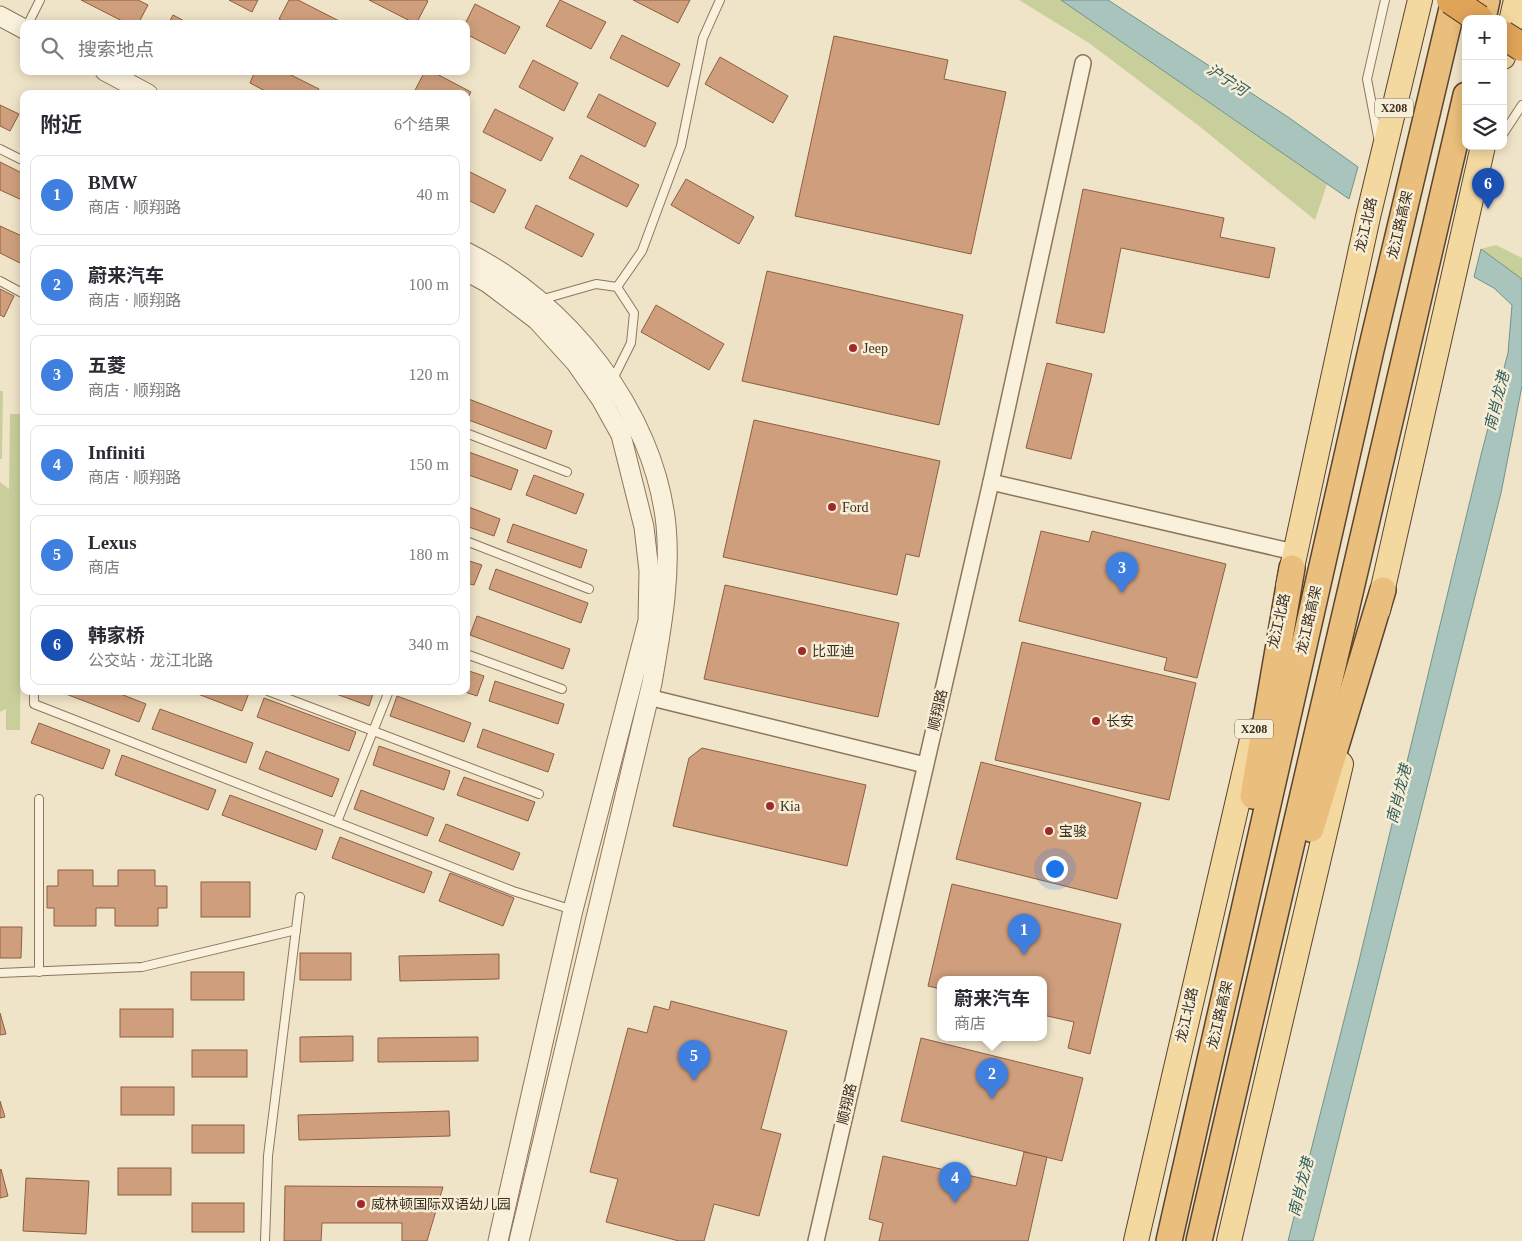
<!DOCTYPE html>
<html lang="zh">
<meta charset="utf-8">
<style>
:root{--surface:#fff;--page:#f7f7f7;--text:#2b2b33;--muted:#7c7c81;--line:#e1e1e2;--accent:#d93025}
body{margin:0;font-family:"Times New Roman","Noto Sans SC",serif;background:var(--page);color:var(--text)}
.controls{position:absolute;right:15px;top:15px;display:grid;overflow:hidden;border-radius:10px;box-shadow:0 2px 12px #0003}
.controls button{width:45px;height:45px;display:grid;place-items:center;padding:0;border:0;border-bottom:1px solid var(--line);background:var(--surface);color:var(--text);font:25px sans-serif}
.you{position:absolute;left:1054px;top:868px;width:18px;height:18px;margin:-12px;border:4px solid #fff;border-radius:50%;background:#1a73e8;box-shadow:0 0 0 8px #1a73e833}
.badge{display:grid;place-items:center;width:32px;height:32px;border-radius:50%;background:var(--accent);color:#fff;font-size:16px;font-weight:700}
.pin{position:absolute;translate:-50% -41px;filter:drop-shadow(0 1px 2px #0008)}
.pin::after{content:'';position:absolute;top:26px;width:18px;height:15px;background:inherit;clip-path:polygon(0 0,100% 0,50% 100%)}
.popup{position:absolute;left:937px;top:976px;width:110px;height:65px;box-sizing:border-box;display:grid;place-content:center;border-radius:10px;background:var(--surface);filter:drop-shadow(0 1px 4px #0005);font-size:16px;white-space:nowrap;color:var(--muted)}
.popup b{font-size:19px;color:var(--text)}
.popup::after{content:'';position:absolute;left:50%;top:100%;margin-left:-10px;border:10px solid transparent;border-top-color:var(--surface)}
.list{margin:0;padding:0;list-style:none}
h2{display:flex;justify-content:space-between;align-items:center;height:65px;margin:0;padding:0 20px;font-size:21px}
h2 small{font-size:16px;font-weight:400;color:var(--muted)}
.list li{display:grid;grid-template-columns:32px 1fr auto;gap:15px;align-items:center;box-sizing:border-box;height:80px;margin:0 10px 10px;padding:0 10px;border:1px solid var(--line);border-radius:10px}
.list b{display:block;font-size:19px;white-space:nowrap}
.list p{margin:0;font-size:16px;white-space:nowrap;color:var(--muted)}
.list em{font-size:16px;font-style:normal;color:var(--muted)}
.icon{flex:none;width:28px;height:28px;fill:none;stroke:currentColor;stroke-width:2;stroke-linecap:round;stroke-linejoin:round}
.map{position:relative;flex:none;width:1522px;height:1241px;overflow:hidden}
.search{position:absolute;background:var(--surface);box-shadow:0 2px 12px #0003;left:20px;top:20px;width:450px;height:55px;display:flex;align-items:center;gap:12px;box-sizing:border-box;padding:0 18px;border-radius:10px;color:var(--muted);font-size:19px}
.panel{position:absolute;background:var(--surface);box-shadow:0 2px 12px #0003;left:20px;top:90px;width:450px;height:605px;border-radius:10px}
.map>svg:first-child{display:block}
.green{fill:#c9cf9b}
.water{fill:#a9c4bc;stroke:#6f938a}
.building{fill:#cf9f7d;stroke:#8d5f41}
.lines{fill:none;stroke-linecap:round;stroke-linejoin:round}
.service-casing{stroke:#8d765c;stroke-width:10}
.minor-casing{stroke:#8d765c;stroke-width:18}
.tertiary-casing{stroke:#8d765c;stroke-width:21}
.primary-casing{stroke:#5b4430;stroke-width:26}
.trunk-casing{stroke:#5b4430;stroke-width:28}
.service{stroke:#faf1dc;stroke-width:8}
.minor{stroke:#faf1dc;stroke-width:15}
.tertiary{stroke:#faf1dc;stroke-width:19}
.primary{stroke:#f3d9a0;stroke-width:24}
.trunk{stroke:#eabe7c;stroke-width:25}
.motorway-bridge-casing{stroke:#5b4430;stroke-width:30;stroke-linecap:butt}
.motorway-bridge{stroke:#e0a458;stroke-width:28}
.poi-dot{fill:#9e2a2b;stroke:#f7eed8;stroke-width:2}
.labels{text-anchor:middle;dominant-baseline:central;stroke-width:5;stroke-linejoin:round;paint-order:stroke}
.shield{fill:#f7eed8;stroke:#756857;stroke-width:1}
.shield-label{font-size:12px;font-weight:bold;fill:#3d2e20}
.street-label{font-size:14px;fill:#3d2e20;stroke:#f7eed8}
.poi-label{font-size:14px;fill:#3d2e20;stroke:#f7eed8;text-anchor:start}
.water-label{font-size:15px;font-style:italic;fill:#2f5d5a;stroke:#f7eed8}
</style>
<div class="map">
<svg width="1522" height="1241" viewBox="0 0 1522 1241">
<rect width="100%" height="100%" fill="#f0e4c8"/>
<g class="green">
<polygon points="1019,0 1061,0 1327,184 1315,220 1199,126 1089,43"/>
<polygon points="1496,245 1522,258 1522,279 1481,249"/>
<polygon points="0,391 3,391 2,459 0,459"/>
<polygon points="10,414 23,414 20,730 6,730 6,709 0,712 0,482 9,489"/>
</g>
<g class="water">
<polygon points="1061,0 1108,0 1288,117 1358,167 1349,199"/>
<polygon points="1481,249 1522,279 1522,386 1501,493 1313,1241 1288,1241 1358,965 1482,451 1508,353 1512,305 1494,288 1474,277"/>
</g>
<g class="building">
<polygon points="81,0 138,0 148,5 138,24 128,24"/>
<polygon points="229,0 258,0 252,12"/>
<polygon points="289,0 298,0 345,24 288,24 279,19"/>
<polygon points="369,0 426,0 428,1 416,24"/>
<polygon points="560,0 606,22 591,49 546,26"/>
<polygon points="633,0 690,0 678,23"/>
<polygon points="475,4 520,27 505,54 466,34 465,24"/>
<polygon points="173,15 190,24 168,24"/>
<polygon points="622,35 680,64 668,87 610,58"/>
<polygon points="834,36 948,60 944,79 1006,92 971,254 795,216"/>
<polygon points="720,57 788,96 773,123 705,84"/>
<polygon points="533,60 578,83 564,111 519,87"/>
<polygon points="255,71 283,71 319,89 317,94 271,94 250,83"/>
<polygon points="425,71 431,71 471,92 466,101 466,94 413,94"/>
<polygon points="599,94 656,123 645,147 587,117"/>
<polygon points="0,105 19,114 10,131 0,126"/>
<polygon points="495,109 553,138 541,161 483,132"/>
<polygon points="581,155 639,185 627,207 569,178"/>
<polygon points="0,162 24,174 24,201 0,190"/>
<polygon points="466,170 506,190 494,213 466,199"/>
<polygon points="686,179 754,217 739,244 671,205"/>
<polygon points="1083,189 1224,218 1220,237 1275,248 1269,278 1121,248 1104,333 1056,323"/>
<polygon points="536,205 594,234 582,257 525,228"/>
<polygon points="0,226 24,237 24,265 0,253"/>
<polygon points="767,271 963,315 939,425 742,381"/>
<polygon points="0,289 14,296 4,317 0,315"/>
<polygon points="656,305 724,344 709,370 641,332"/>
<polygon points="1047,363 1092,374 1071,459 1026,448"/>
<polygon points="466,398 552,431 546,449 466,419"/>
<polygon points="754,420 940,461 919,557 906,554 897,595 723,557"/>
<polygon points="466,451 518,470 511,490 466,474"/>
<polygon points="534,475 584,494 576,514 526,495"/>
<polygon points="466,506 500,519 494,536 466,526"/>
<polygon points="513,524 587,550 581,568 507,542"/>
<polygon points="1041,531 1089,542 1092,531 1226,564 1197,678 1164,670 1167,658 1019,621"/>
<polygon points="466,560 482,565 474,585 466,583"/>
<polygon points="496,569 588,603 581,623 489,589"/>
<polygon points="725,585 899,623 878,717 704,679"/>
<polygon points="477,616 570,649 563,669 470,635"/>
<polygon points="1022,642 1196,683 1169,800 995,760"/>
<polygon points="466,670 484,676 477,696 462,691 466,691"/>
<polygon points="495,681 564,704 558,724 489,701"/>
<polygon points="58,691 113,691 146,704 139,722"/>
<polygon points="190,691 245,691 249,693 242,711"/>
<polygon points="328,691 374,691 369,706"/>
<polygon points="397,696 471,723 464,742 390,716"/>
<polygon points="264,698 356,732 349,751 257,717"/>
<polygon points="160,709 253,743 246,763 152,729"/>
<polygon points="39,723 110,750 103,769 31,743"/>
<polygon points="483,729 554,754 548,772 477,747"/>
<polygon points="379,746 450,771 444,790 373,765"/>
<polygon points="702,748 866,785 847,866 673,826 689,758"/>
<polygon points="266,751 339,779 332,797 259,769"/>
<polygon points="122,755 216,790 208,810 115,775"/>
<polygon points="981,762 1141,803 1117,899 956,859"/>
<polygon points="464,777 535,802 528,821 457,795"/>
<polygon points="361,790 434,818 427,836 354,809"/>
<polygon points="230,795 323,830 316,850 222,815"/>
<polygon points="446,824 520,853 513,870 439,841"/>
<polygon points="340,837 432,872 424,893 332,858"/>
<polygon points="58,870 93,870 93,886 118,886 118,870 155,870 155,886 167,886 167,908 158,908 158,926 115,926 115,908 96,908 96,926 54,926 54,908 47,908 47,886 58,886"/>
<polygon points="450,873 514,898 503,926 439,901"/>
<rect x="201" y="882" width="49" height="35"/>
<polygon points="952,884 1121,924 1090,1054 1068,1048 1074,1022 1043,1015 1043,980 941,980 941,989 928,986"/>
<polygon points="0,927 22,927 21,958 0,958"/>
<rect x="300" y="953" width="51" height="27"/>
<polygon points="499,954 499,979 400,981 399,956"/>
<rect x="191" y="972" width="53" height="28"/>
<polygon points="671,1001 787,1031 761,1129 781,1134 759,1216 714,1204 704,1241 679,1241 606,1222 618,1179 590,1172 628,1028 647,1033 654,1006 669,1010"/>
<rect x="120" y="1009" width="53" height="28"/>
<polygon points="0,1013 6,1034 0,1035"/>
<polygon points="353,1036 353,1061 300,1062 300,1037"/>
<polygon points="478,1037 478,1061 378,1062 378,1038"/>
<polygon points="921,1038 1083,1078 1062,1161 901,1121"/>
<rect x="192" y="1050" width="55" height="27"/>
<rect x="121" y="1087" width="53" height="28"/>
<polygon points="0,1101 5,1117 0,1118"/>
<polygon points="449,1111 450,1136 299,1140 298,1115"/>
<rect x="192" y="1125" width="52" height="28"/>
<polygon points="1024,1152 1047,1157 1028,1241 879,1241 883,1223 869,1219 883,1156 1016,1186"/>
<rect x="118" y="1168" width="53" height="27"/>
<polygon points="1,1169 8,1196 0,1198 0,1170"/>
<polygon points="26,1178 89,1181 86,1234 23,1231"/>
<polygon points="285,1186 443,1187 427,1241 402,1241 402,1223 322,1223 321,1241 284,1241"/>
<rect x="192" y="1203" width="52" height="29"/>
</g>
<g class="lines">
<defs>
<g id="service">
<polyline points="28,24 40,0"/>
<polyline points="1503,134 1522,105"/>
<polyline points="1378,137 1367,79 1385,0"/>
<polyline points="0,149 24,161"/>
<polyline points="0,281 24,294"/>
<polyline points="617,287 642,251 681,146 703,38 720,0"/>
<polyline points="540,300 596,284 617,287 634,313 631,343 612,381"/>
<polyline points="466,433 567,472"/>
<polyline points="466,541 589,589"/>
<polyline points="466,654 562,689"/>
<polyline points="34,691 34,704 513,891 573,910"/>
<polyline points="268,691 539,794"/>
<polyline points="39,799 39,972"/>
<polyline points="337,822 389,691"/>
<polyline points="0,973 142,967 296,930"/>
<polyline points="265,1241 268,1156 300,897"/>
</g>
<g id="minor">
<polyline points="991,482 1294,552"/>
<polyline points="648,697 925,765"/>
<polyline points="816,1241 991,482 1083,63"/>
</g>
<g id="tertiary">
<polyline points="0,16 24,29"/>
<polyline points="105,71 148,94"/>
<path d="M 466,252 C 567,302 654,411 666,525 C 671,579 661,630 652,683 L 519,1241"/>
<polyline points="466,271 488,283 537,320 576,363 601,399 621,435 644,527 649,571 648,621 573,910 498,1241"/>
</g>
<g id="primary">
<polyline points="1503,57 1516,0"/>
<polyline points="1288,586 1368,217 1420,0"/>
<polyline points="1378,610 1483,146"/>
<polyline points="1136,1241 1254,731"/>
<polyline points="1229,1241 1341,764"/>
</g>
<g id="trunk">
<polyline points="1483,19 1487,0"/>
<polyline points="1253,796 1292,568"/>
<polyline points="1311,829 1383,590"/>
<polyline points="1169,1241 1371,350 1454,0"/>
<polyline points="1199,1241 1466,95"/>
</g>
</defs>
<use href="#service" class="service-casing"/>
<use href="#minor" class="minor-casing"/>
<use href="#tertiary" class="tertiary-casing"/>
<use href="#primary" class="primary-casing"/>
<use href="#trunk" class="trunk-casing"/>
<use href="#service" class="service"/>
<use href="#minor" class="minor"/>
<use href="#tertiary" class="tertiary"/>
<use href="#primary" class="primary"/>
<use href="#trunk" class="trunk"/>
<defs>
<g id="motorway-bridge">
<polyline points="1451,0 1479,19"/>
<polyline points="1503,35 1522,47"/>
</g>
</defs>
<use href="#motorway-bridge" class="motorway-bridge-casing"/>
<use href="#motorway-bridge" class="motorway-bridge"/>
</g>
<g class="poi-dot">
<circle cx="853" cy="348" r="5"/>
<circle cx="832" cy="507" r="5"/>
<circle cx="802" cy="651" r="5"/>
<circle cx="1096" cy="721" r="5"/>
<circle cx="770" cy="806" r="5"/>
<circle cx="1049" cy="831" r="5"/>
<circle cx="361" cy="1204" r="5"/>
</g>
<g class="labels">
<g class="shield">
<rect x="1375" y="98.5" width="38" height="19" rx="4"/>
<rect x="1235" y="719.5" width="38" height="19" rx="4"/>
</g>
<g class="shield-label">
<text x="1394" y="108">X208</text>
<text x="1254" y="729">X208</text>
</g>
<g class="street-label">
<text transform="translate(1366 225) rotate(-77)">龙江北路</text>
<text transform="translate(1400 225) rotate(-77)">龙江路高架</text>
<text transform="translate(1309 620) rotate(-77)">龙江路高架</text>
<text transform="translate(1279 621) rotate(-77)">龙江北路</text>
<text transform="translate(938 710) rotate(-77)">顺翔路</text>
<text transform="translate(1187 1015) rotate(-77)">龙江北路</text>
<text transform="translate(1220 1015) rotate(-77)">龙江路高架</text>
<text transform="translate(847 1104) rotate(-77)">顺翔路</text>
</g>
<g class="poi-label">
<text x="863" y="348">Jeep</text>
<text x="842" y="507">Ford</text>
<text x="812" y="651">比亚迪</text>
<text x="1106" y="721">长安</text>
<text x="780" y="806">Kia</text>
<text x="1059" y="831">宝骏</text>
<text x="371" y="1204">威林顿国际双语幼儿园</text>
</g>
<g class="water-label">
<text transform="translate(1227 80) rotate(33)">沪宁河</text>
<text transform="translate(1497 401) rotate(-76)">南肖龙港</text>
<text transform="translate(1399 794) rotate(-76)">南肖龙港</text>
<text transform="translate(1301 1187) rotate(-76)">南肖龙港</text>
</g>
</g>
</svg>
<div class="controls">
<button>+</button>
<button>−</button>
<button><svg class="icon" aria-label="layers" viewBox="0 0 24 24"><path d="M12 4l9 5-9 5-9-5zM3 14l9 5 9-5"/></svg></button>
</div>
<div class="you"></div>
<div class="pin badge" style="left:1024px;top:955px;background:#3f7fe0">1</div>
<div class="pin badge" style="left:992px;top:1099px;background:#3f7fe0">2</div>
<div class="popup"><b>蔚来汽车</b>商店</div>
<div class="pin badge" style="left:1122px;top:593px;background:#3f7fe0">3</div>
<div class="pin badge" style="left:955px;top:1203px;background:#3f7fe0">4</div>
<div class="pin badge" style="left:694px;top:1081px;background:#3f7fe0">5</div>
<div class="pin badge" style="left:1488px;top:209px;background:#1a4fb4">6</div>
<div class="search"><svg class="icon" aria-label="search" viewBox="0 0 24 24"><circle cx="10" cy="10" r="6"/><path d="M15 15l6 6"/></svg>搜索地点</div>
<section class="panel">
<h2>附近<small>6个结果</small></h2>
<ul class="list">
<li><span class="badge" style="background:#3f7fe0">1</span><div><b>BMW</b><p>商店 · 顺翔路</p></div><em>40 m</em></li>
<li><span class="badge" style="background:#3f7fe0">2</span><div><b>蔚来汽车</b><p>商店 · 顺翔路</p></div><em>100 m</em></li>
<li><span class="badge" style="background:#3f7fe0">3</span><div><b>五菱</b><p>商店 · 顺翔路</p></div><em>120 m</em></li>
<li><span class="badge" style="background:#3f7fe0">4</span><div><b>Infiniti</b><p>商店 · 顺翔路</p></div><em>150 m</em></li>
<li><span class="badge" style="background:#3f7fe0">5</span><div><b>Lexus</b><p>商店</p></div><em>180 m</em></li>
<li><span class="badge" style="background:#1a4fb4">6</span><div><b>韩家桥</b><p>公交站 · 龙江北路</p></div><em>340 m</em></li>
</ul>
</section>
</div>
